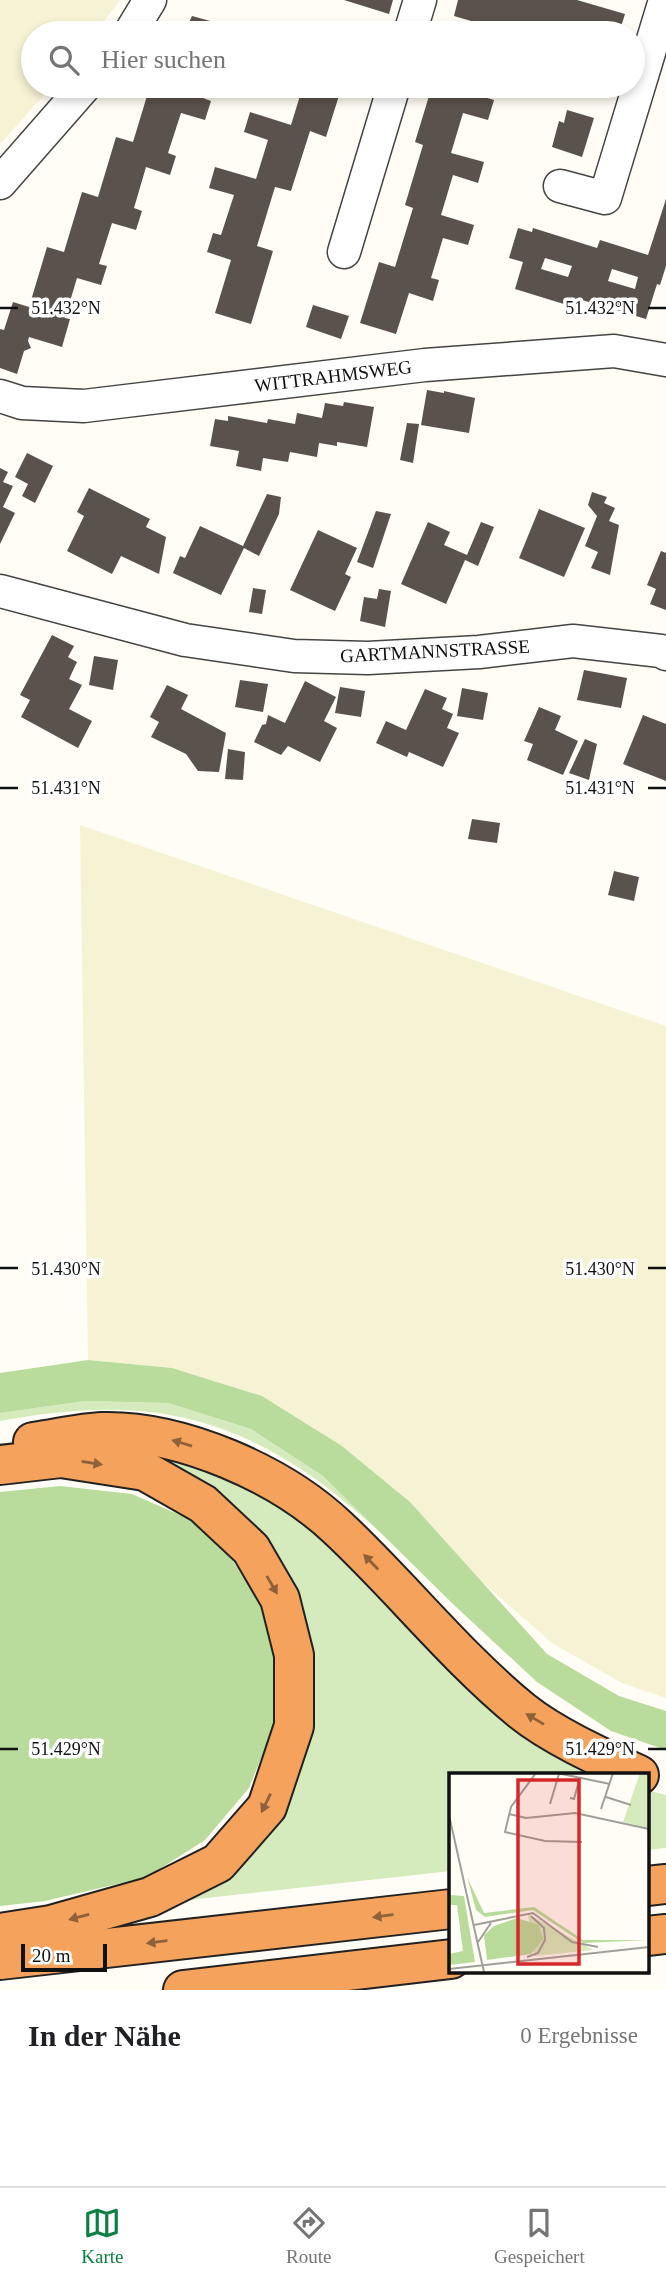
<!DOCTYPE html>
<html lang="de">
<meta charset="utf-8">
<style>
:root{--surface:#fff;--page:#f2f2f2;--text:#202124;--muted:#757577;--line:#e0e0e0;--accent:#0b8043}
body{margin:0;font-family:Georgia,serif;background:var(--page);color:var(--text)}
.scale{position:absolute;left:21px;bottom:18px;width:86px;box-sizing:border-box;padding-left:7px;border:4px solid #111;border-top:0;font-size:19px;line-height:24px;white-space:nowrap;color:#111;-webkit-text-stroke:5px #fff;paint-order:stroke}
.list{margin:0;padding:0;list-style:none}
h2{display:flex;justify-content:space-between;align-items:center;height:91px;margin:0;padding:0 28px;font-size:30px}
h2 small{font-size:23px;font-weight:400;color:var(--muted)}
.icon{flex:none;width:38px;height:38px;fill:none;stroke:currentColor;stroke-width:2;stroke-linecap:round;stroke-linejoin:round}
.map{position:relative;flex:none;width:666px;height:1990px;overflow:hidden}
.search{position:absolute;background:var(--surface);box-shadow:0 4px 10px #0003;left:21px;right:21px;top:21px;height:77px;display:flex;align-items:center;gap:18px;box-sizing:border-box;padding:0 24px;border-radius:38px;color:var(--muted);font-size:26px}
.sheet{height:196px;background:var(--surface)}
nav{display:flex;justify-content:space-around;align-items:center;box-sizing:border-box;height:98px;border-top:2px solid var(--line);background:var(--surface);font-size:19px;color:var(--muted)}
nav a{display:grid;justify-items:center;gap:4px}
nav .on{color:var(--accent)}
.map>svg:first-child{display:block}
.farmland{fill:#f6f3d4}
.green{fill:#d5ebbd}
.forest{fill:#b9dc9c}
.building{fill:#5a524d;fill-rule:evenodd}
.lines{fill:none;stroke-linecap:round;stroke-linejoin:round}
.minor-casing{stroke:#444;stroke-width:35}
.motorway-casing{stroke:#222;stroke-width:42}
.minor{stroke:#fff;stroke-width:32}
.motorway{stroke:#f5a25d;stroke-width:38}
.oneway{fill:#8e613b}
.ticks{fill:none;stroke:#111;stroke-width:2.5}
.labels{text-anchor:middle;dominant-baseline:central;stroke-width:7;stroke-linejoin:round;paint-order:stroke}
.street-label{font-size:19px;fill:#111;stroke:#fff}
.inset-road{fill:none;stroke:#a09f9a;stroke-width:2}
.view{fill:#d62828;fill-opacity:0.15;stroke:#d62828;stroke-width:3.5}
.inset-edge{fill:none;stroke:#111;stroke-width:3.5}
.ticks-label{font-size:18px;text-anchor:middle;fill:#111;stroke:#fff;stroke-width:7;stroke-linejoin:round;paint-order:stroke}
</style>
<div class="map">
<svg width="666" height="1990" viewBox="0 0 666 1990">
<rect width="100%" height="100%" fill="#fffdf5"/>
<g class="farmland">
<polygon points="0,0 120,0 95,33 33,33 33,86 52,86 0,144"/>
<polygon points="80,825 666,1026 666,1698 622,1683 552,1643 472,1573 410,1502 342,1446 262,1396 172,1368 88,1360"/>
</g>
<g class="green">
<path d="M 86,1401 L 168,1403 L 251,1429 L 323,1476 L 390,1540 C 364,1519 339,1495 311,1476 C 209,1405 120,1399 0,1421 L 0,1413 Z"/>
<polygon points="107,1441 167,1448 271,1490 610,1775 451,1775 451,1871 171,1902 312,1729 314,1650 295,1591"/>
<polygon points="647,1790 666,1795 666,1848 647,1850"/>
</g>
<g class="forest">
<polygon points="88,1360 172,1368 262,1396 342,1446 410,1502 547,1654 619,1696 666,1711 666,1750 611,1731 537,1682 455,1606 323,1476 251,1429 168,1403 86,1401 0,1413 0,1373"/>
<polygon points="60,1486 132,1494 189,1519 233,1561 262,1606 277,1659 276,1721 249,1788 205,1840 147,1877 45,1901 0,1906 0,1492"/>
</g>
<g class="building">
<polygon points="344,0 393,0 389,14"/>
<polygon points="458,0 577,0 625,14 619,33 513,33 454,16"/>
<polygon points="192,16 221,24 218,33 184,33"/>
<polygon points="150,86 207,86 203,98 211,101 205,120 181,113 168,153 176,156 170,175 146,167 134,208 142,211 136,230 112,223 99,264 107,266 101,285 77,278 65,318 70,319 62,347 29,337 28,341 31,348 24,351 17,374 0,368 0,329 4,330 13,302 29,307 47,247 64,252 82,192 98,197 116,137 133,142"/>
<polygon points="303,86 342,86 326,137 310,131 291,191 275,187 257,246 273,251 251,324 215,313 231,260 207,252 213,233 221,235 234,195 209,188 215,167 256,179 268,140 244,132 250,112 291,125"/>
<polygon points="432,86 446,86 494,100 488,120 463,113 451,153 484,162 478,183 453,175 441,215 474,225 468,245 443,238 431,278 439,280 433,301 409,293 396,334 360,323 379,262 395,267 413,208 405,205 423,145 415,142"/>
<polygon points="567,110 594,118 582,157 552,147 559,121 564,123"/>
<path d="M 666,199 L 666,266 L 660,285 L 657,284 L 646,319 L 582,300 L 580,309 L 515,289 L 523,262 L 509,258 L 518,228 L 532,232 L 533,228 L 597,248 L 600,240 L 648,255 ZM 545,258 L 572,266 L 568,277 L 541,269 ZM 612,269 L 638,277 L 635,289 L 608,281 Z"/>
<polygon points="313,305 349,316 341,339 306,327"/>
<polygon points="427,390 444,393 444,391 475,398 469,433 421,425"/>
<polygon points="344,402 374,407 367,447 337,442 337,446 319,443 317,457 290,452 288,462 263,458 261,471 236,466 239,451 210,446 215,419 228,421 228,416 267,423 268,419 295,424 297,413 322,418 325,403 343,406"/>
<polygon points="407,423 419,424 413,463 400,460"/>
<polygon points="27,453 53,466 35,503 22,496 28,484 15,477"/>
<polygon points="0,468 8,472 3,482 13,486 3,507 15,513 0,544"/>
<polygon points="89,488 150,519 146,527 166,537 159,574 121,556 112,574 67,551 84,516 77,512"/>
<polygon points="592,492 607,497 604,503 615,508 609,521 619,525 610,575 591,568 598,552 585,546 597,516 588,505"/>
<polygon points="267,494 281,497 279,514 259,556 244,548 221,595 173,573 180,556 185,558 200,526 243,546"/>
<polygon points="539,509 585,528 564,577 519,558"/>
<polygon points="376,511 391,514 373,568 357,562"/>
<polygon points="428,522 450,532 444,545 467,555 481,522 494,527 478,566 465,560 446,604 401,584"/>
<polygon points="318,530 357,548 345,574 351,577 335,611 290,590"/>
<polygon points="661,551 666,553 666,610 650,604 656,589 647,585"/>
<polygon points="253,588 266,590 262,614 249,612"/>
<polygon points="379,589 391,591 385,627 360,621 364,597 377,599"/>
<polygon points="52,635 74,646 68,657 77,662 69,679 82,685 69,709 92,721 78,748 21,717 30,700 20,695"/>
<polygon points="94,656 118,660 113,690 89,685"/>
<polygon points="584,670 627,678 621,708 577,700"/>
<polygon points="240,680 268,684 263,712 235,707"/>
<polygon points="305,681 336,697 324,721 337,728 320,762 288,746 281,755 254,742 262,725 266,724 268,715 285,723"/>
<polygon points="167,685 188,695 181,709 226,733 219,772 198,771 186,754 151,737 159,722 150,717"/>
<polygon points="340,687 365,691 361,717 335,713"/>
<polygon points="462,688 488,693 483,720 457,716"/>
<polygon points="425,689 447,698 442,709 453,714 447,728 459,733 443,767 409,752 407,757 376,743 386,721 406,730"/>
<polygon points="539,707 561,716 555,730 578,741 563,775 527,760 533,744 524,741"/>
<polygon points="643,715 666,724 666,781 623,764"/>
<polygon points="585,739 597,744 589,780 569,773"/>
<polygon points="228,749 245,752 243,780 225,779"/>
<polygon points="472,819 500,823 497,843 468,839"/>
<polygon points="614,871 639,877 634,901 608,895"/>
</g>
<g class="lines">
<defs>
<g id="minor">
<polyline points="130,33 150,0"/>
<polyline points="410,33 420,0"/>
<polyline points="0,183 85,86"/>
<polyline points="560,186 605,198 665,0"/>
<polyline points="344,252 394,86"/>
<polyline points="0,396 22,403 84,406 425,365 614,351 666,360"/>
<polyline points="0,591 185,640 294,656 368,658 479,652 573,641 661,651 666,654"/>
</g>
<g id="motorway">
<path d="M 33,1442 C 56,1439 79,1433 102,1432 C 181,1430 281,1474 338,1528 C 401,1587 455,1656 522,1711 C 553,1736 602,1758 639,1775"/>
<polyline points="0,1465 61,1458 145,1471 203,1504 251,1549 280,1599 294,1655 294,1726 267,1807 218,1863 150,1897 51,1925 0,1933"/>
<polyline points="647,1886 666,1884"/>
<polyline points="647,1936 666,1934"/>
<polyline points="0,1960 451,1909"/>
<polyline points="183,1990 451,1959"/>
</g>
</defs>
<use href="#minor" class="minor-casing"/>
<use href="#motorway" class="motorway-casing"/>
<use href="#minor" class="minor"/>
<use href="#motorway" class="motorway"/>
</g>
<defs><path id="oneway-solid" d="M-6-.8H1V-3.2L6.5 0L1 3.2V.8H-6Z" transform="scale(1.75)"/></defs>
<g class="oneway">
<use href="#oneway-solid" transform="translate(182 1443) rotate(-163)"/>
<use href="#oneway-solid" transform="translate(92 1463) rotate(9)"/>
<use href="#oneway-solid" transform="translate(371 1562) rotate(-134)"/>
<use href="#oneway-solid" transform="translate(272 1585) rotate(60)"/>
<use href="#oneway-solid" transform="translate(535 1719) rotate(-149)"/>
<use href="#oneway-solid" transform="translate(266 1803) rotate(116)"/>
<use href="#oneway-solid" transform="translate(383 1916) rotate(173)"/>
<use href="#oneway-solid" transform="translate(79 1917) rotate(165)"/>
<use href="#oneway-solid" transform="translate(157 1942) rotate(173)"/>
</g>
<path class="ticks" d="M 0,308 L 18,308M 648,308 L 666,308M 0,788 L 18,788M 648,788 L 666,788M 0,1268 L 18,1268M 648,1268 L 666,1268M 0,1749 L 18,1749M 648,1749 L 666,1749"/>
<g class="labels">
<g class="street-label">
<text transform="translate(333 376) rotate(-7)">WITTRAHMSWEG</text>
<text transform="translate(435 651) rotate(-3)">GARTMANNSTRASSE</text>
</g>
</g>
<g transform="translate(449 1773)">
<rect width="200" height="200" fill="#fffdf5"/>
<path d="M 191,0 L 199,0 L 199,55 L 174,49 ZM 79,141 L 144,177 L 85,183 Z" fill="#d5ebbd"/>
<path d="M 18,104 L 35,140 L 85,134 L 134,167 L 199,167 L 134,170 L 84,137 L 36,144 L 27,137 ZM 0,122 L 15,123 L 26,189 L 0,192 L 0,181 L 14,178 L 8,132 L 0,132 ZM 68,145 L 90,152 L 94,166 L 82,181 L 38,187 L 35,162 L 45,153 Z" fill="#b9dc9c"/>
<path class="inset-road" d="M 87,0 L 62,34 L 56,59 L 96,68 L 133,69M 108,0 L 161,11M 157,24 L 182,32M 121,25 L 125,26 L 131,4M 101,31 L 110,1M 152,36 L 164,0M 60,41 L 77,45 L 126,40 L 200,56M 0,42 L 35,199M 25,152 L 84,140 L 123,169 L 149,174M 29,169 L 42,150M 78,184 L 89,180 L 96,167 L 95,155 L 82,143M 0,196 L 200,174"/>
<path class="view" d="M 69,7 L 130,7 L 130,191 L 69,191 Z"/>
<rect width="200" height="200" class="inset-edge"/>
</g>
<g class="ticks-label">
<text x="66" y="314">51.432°N</text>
<text x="600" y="314">51.432°N</text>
<text x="66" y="794">51.431°N</text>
<text x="600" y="794">51.431°N</text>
<text x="66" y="1275">51.430°N</text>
<text x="600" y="1275">51.430°N</text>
<text x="66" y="1755">51.429°N</text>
<text x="600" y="1755">51.429°N</text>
</g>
</svg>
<div class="scale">20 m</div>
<div class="search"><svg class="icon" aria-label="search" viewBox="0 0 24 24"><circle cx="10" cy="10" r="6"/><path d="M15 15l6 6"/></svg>Hier suchen</div>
</div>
<section class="sheet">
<h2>In der Nähe<small>0 Ergebnisse</small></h2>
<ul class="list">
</ul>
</section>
<nav>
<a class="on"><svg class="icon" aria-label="map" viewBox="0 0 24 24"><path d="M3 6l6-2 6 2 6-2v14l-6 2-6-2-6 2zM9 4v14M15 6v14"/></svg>Karte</a>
<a><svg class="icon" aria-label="directions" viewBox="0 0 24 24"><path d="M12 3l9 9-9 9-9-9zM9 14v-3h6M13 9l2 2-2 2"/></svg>Route</a>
<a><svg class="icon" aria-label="saved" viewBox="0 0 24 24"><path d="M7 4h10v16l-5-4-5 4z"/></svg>Gespeichert</a>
</nav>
